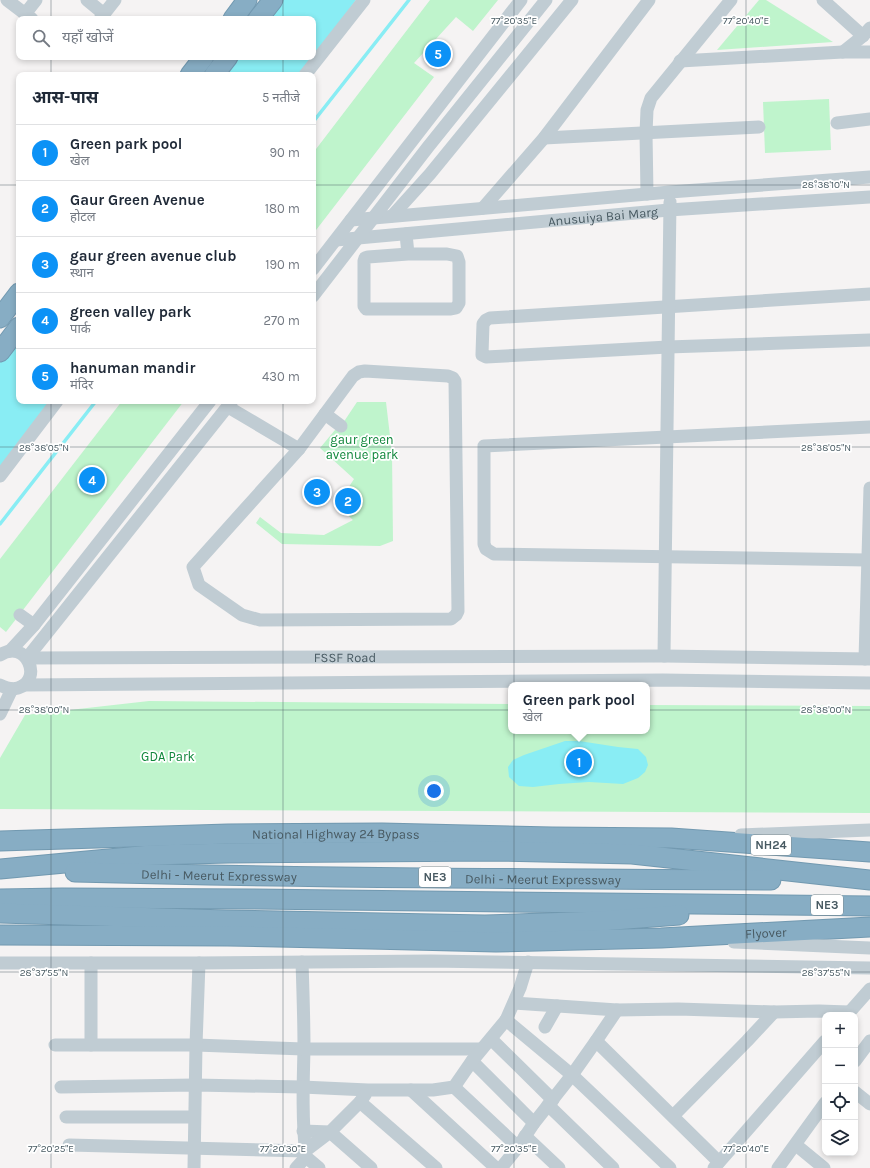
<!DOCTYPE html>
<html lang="hi">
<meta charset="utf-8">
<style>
:root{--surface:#fff;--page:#f6f6f7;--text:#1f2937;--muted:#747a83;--line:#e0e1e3;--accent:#0c92f6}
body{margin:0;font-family:Karla,"Noto Sans Devanagari",sans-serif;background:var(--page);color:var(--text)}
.controls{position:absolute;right:12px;bottom:12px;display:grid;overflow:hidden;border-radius:8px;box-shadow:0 2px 6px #0003}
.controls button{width:36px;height:36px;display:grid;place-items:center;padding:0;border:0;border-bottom:1px solid var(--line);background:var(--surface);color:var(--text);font:20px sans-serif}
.you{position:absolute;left:434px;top:791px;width:14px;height:14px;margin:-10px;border:3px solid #fff;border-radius:50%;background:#1a73e8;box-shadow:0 0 0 6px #1a73e833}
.badge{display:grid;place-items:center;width:26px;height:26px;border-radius:50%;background:var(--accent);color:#fff;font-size:13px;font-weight:700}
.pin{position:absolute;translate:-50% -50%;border:2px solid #fff;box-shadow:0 1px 4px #0006}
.popup{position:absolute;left:508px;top:682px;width:142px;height:52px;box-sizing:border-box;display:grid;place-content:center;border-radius:8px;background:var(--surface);filter:drop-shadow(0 1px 3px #0005);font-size:13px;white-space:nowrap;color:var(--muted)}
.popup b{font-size:15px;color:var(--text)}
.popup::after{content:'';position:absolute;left:50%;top:100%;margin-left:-8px;border:8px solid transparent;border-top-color:var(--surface)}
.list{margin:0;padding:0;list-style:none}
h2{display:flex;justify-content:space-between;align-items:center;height:52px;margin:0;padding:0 16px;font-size:17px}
h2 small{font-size:13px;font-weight:400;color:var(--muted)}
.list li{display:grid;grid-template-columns:26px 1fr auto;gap:12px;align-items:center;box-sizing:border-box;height:56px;padding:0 16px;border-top:1px solid var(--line)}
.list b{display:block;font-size:15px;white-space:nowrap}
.list p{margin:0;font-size:13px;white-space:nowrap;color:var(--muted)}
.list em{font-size:13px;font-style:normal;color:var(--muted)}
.icon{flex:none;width:22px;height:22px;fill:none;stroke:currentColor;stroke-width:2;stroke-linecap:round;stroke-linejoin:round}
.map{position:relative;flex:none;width:870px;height:1168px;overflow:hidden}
.search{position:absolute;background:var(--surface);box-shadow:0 2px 6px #0003;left:16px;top:16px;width:300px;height:44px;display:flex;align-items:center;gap:10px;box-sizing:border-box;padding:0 14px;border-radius:8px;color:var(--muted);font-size:15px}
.panel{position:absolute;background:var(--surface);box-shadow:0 2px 6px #0003;left:16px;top:72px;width:300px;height:332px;border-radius:8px}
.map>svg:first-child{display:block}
.green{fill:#bff4cc}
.water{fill:#89edf4}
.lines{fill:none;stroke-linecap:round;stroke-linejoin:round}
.stream{stroke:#89edf4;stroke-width:3.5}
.highway-casing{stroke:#7299b0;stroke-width:21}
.minor{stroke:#c0ccd3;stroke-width:13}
.highway{stroke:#87adc4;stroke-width:19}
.ticks{fill:none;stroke:#485a62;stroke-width:1;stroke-opacity:0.45}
.labels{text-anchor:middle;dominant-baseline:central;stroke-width:3.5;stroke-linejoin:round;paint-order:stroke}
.shield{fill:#fff;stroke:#7f8c91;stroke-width:1}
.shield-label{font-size:12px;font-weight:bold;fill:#485a62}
.street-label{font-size:13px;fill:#485a62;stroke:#fff}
.park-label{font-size:13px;fill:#10873b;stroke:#fff}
.ticks-label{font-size:10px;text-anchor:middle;fill:#485a62;stroke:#fff;stroke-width:3.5;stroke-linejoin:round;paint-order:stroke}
</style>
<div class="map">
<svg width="870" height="1168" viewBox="0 0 870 1168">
<rect width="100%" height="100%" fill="#f5f3f3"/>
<g class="green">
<polygon points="430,0 498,0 473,31 456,17 414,63 434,77 313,234 313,153"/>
<polygon points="759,0 766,0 833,42 717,50"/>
<polygon points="829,99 831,150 765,153 763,102"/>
<polygon points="122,401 184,401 6,632 0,627 0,559"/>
<polygon points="357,402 386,402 392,453 393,541 380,546 282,544 256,523 260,517 281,533 324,535 353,520 337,505 354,479 320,448 335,430 341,426"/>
<polygon points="149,701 511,704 511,731 647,731 647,705 870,706 870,813 0,809 0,758 25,715"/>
</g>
<g class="water">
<polygon points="264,0 356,0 300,75 206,75 219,57 313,57 313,19 249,19"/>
<polygon points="19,316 19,401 52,401 0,467 0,340"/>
<polygon points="565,741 579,741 618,747 638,749 646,757 648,765 645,772 638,778 623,784 589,782 559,784 533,787 519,786 509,777 508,767 513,760 524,755"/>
</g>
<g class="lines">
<g class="stream">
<polyline points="313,122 409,0"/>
<polyline points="0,524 96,401"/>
</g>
<defs>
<g id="highway">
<polyline points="233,19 247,0"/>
<polyline points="258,19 273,0"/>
<polyline points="190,75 204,57"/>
<polyline points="214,75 228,57"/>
<polyline points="0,318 19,293"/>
<polyline points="0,352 19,327"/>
<path id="s3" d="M 0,841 L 228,834 L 382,833 L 552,837 L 671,838 L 870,852"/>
<polyline points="0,869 151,855 229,853 493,851 632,854 870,880"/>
<path id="s4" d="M 75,872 C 307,878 539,879 771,880"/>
<polyline points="0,899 62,898 252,899 870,906"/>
<polyline points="0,913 226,920 485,925 601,921 679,915"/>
<path id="s5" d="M 0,935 L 228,936 L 370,939 L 496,942 L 661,938 L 870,927"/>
</g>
</defs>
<use href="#highway" class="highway-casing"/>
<g class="minor">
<polyline points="7,0 32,19"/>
<polyline points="87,0 104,14"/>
<polyline points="823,0 863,36"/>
<polyline points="25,14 36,0"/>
<polyline points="100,19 115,0"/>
<polyline points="843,52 863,36 870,28"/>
<polyline points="680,61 843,52 870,52"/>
<polyline points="305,75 364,0"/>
<polyline points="837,123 870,119"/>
<polyline points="544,138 759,127"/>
<polyline points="647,194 646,133 647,110 651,98 731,0"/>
<polyline points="483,208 544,138 649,0"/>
<polyline points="392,216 430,174 572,0"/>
<polyline points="351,220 670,192 870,177"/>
<polyline points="406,234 408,254 368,257 365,258 364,261 364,306 366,309 451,309 456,308 459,303 459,262 457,256 447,254 408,254"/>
<path id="s1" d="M 336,240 L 669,210 L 870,197"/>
<polyline points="313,269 521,0"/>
<polyline points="870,294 490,318 486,320 483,324 482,354 482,355 486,357 668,347 870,340"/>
<polyline points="313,296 428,147 546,0"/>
<polygon points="365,371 448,376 453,378 455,381 458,611 456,615 451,619 260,620 242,615 199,585 193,567 299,449 353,376 359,372"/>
<polyline points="228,407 299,449"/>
<polyline points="325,414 341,426"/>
<polyline points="0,476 57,401"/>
<polyline points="867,560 494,554 486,549 484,544 484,446 870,427"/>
<polyline points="20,615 34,625"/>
<polyline points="10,651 34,625 210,401"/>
<path d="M 0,655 C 26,638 44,680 18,688 C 11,690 6,688 0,685"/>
<polyline points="664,656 670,202"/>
<path id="s2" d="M 27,658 L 664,656 L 870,659"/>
<polyline points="27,658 232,401"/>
<polyline points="865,659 870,488"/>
<polyline points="24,685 663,680 870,683"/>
<polyline points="0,714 12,689"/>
<polyline points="741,835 870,830"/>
<polyline points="734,942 870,948"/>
<path d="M 302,962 C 303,991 304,1020 304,1049 C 303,1085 302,1121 306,1157 L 319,1168"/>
<polyline points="0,963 199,963 431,961 870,968"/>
<polyline points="514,1003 617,1010 678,1009 774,1012 819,1011 849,1012"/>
<polyline points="847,1015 870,989"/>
<polyline points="506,1020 572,1075 670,1168"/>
<polyline points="545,1027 557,1006"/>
<polyline points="491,1039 553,1100"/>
<polyline points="596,1041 719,1162"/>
<polyline points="55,1045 196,1045 304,1049 481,1049"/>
<polyline points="91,1045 91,963"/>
<polyline points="472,1061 534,1123"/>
<polyline points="855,1061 870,1041"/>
<polyline points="61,1087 195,1085 302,1087 368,1090 433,1090 454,1087 472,1061 506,1020 520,988 528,962"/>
<polyline points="454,1087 518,1147"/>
<polyline points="411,1090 496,1168"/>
<polyline points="855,1092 870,1104"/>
<polyline points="360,1102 436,1168"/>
<polyline points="548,1105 613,1168"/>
<polyline points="673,1116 747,1041 774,1012"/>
<polyline points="66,1117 194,1117"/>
<polyline points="303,1131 330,1132 360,1102 365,1095"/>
<polyline points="525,1136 559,1168"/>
<polyline points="69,1145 305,1151 330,1132 371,1168"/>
<polyline points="796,1145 824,1168"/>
<polyline points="194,1168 196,1045 199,963"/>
<polyline points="296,1168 306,1157"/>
<polyline points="501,1168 518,1147 534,1123 572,1075 596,1041 617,1010"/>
<polyline points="714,1168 825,1041"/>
<polyline points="778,1168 825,1103"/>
</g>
<use href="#highway" class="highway"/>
</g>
<path class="ticks" d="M 51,0 L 51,19M 283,0 L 283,19M 514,0 L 514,1168M 746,0 L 746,1168M 51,57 L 51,75M 283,57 L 283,75M 0,185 L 19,185M 313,185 L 870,185M 51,401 L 51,1168M 283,401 L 283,1168M 0,447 L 870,447M 0,710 L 870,710M 0,972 L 870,972"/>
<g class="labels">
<g class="shield">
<rect x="751" y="835" width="40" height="20" rx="3"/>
<rect x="419" y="867" width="32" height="20" rx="3"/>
<rect x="811" y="895" width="32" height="20" rx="3"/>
</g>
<g class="shield-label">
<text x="771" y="845">NH24</text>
<text x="435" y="877">NE3</text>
<text x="827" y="905">NE3</text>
</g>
<g class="street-label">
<text stroke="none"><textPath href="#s1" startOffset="268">Anusuiya Bai Marg</textPath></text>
<text stroke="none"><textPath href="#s2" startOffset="318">FSSF Road</textPath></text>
<text stroke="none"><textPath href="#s3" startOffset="336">National Highway 24 Bypass</textPath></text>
<text stroke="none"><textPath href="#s4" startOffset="144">Delhi - Meerut Expressway</textPath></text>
<text stroke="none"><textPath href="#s4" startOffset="468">Delhi - Meerut Expressway</textPath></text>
<text stroke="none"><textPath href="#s5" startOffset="766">Flyover</textPath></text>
</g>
<g class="park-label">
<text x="362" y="439">gaur green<tspan x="362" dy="15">avenue park</tspan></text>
<text x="168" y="756">GDA Park</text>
</g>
</g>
<g class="ticks-label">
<text x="514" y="24">77°20'35"E</text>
<text x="746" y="24">77°20'40"E</text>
<text x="826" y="188">28°38'10"N</text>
<text x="44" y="451">28°38'05"N</text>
<text x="826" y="451">28°38'05"N</text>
<text x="44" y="713">28°38'00"N</text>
<text x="826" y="713">28°38'00"N</text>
<text x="44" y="976">28°37'55"N</text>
<text x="826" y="976">28°37'55"N</text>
<text x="51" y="1152">77°20'25"E</text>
<text x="283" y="1152">77°20'30"E</text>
<text x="514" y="1152">77°20'35"E</text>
<text x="746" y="1152">77°20'40"E</text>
</g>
</svg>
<div class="controls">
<button>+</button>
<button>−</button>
<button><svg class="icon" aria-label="locate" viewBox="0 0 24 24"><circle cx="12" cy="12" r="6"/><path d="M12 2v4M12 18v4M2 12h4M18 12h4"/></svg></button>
<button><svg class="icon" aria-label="layers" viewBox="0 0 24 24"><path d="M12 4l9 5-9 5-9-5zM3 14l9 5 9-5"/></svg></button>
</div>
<div class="you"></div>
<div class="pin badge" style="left:579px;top:762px">1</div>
<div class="popup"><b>Green park pool</b>खेल</div>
<div class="pin badge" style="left:348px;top:501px">2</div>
<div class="pin badge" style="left:317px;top:492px">3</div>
<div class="pin badge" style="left:92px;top:480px">4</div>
<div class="pin badge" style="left:438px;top:54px">5</div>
<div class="search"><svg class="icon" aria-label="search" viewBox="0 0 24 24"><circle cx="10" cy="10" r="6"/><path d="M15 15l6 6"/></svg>यहाँ खोजें</div>
<section class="panel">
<h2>आस-पास<small>5 नतीजे</small></h2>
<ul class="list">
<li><span class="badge">1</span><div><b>Green park pool</b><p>खेल</p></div><em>90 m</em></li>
<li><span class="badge">2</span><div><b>Gaur Green Avenue</b><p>होटल</p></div><em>180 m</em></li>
<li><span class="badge">3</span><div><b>gaur green avenue club</b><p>स्थान</p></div><em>190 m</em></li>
<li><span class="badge">4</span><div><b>green valley park</b><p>पार्क</p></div><em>270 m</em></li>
<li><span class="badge">5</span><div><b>hanuman mandir</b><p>मंदिर</p></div><em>430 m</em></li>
</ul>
</section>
</div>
